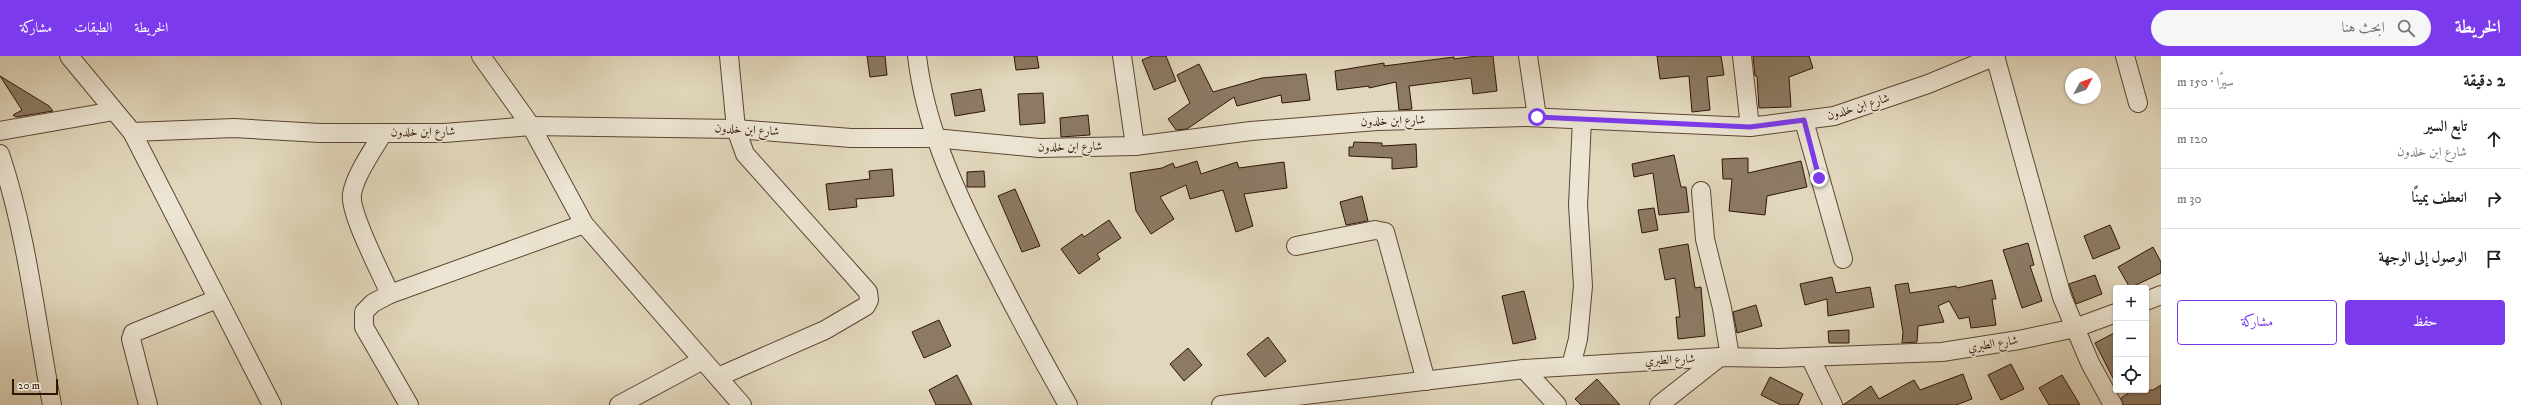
<!DOCTYPE html>
<html lang="ar">
<meta charset="utf-8">
<style>
:root{--surface:#fff;--page:#f6f6f6;--text:#202124;--muted:#757577;--line:#e0e0e0;--accent:#7c3aed}
body{margin:0;font-family:"IM FELL DW Pica",Amiri,serif;background:var(--page);color:var(--text);direction:rtl}
.controls{position:absolute;right:12px;bottom:12px;display:grid;overflow:hidden;border-radius:4px;box-shadow:0 1px 3px #0004}
.controls button{width:36px;height:36px;display:grid;place-items:center;padding:0;border:0;border-bottom:1px solid var(--line);background:var(--surface);color:var(--text);font:20px sans-serif}
.compass{position:absolute;left:2065px;top:12px;width:36px;height:36px;border-radius:50%;background:var(--surface);box-shadow:0 1px 3px #0004;rotate:49deg}
.scale{position:absolute;left:12px;bottom:10px;width:46px;box-sizing:border-box;padding-left:4px;border:2px solid #301505;border-top:0;font-size:11px;line-height:14px;white-space:nowrap;color:#301505;-webkit-text-stroke:3px #ece5d3;paint-order:stroke}
.stop{position:absolute;width:12px;height:12px;margin:-9px;border:3px solid #7c3aed;border-radius:50%;background:#fff}
.stop.end{background:#7c3aed;border-color:#fff;box-shadow:0 1px 4px #0008}
.list{margin:0;padding:0;list-style:none}
h2{display:flex;justify-content:space-between;align-items:center;height:52px;margin:0;padding:0 16px;font-size:17px}
h2 small{font-size:13px;font-weight:400;color:var(--muted)}
.list li{display:grid;grid-template-columns:26px 1fr auto;gap:12px;align-items:center;box-sizing:border-box;height:60px;padding:0 16px;border-top:1px solid var(--line)}
.list b{display:block;font-size:15px;white-space:nowrap}
.list p{margin:0;font-size:13px;white-space:nowrap;color:var(--muted)}
.list em{font-size:13px;font-style:normal;color:var(--muted)}
.actions{display:flex;gap:8px;padding:12px 16px}
.actions a{flex:1;padding:9px 0;border:1px solid var(--accent);border-radius:4px;text-align:center;font-size:14px;color:var(--accent)}
.actions .main{background:var(--accent);color:#fff}
.icon{flex:none;width:22px;height:22px;fill:none;stroke:currentColor;stroke-width:2;stroke-linecap:round;stroke-linejoin:round}
.map{position:relative;flex:none;width:2161px;height:349px;overflow:hidden;direction:ltr}
header{display:flex;align-items:center;gap:24px;box-sizing:border-box;height:56px;padding:0 20px;background:var(--accent);color:#fff}
header strong{font-size:19px}
nav{display:flex;gap:22px;margin-inline-start:auto;font-size:14px}
.search{width:280px;height:36px;background:var(--page);display:flex;align-items:center;gap:10px;box-sizing:border-box;padding:0 14px;border-radius:22px;color:var(--muted);font-size:15px}
main{display:flex}
aside{flex:1;background:var(--surface)}
.map>svg:first-child{display:block}
.building{fill:#8c7a64;stroke:#301505}
.lines{fill:none;stroke-linecap:round;stroke-linejoin:round}
.minor-casing{stroke:#5c4633;stroke-width:20}
.minor{stroke:#ece5d3;stroke-width:18}
.route{stroke:#7c3aed;stroke-width:5}
.labels{text-anchor:middle;dominant-baseline:central;stroke-width:3.5;stroke-linejoin:round;paint-order:stroke}
.street-label{font-size:12px;fill:#301505;stroke:#ece5d3}
</style>
<header>
<strong>الخريطة</strong>
<div class="search"><svg class="icon" aria-label="search" viewBox="0 0 24 24"><circle cx="10" cy="10" r="6"/><path d="M15 15l6 6"/></svg>ابحث هنا</div>
<nav><a>الخريطة</a><a>الطبقات</a><a>مشاركة</a></nav>
</header>
<main>
<aside>
<h2>2 دقيقة<small>سيرًا · 150 m</small></h2>
<ul class="list">
<li><svg class="icon" aria-label="ahead" viewBox="0 0 24 24"><path d="M12 20V5M6 11l6-6 6 6"/></svg><div><b>تابع السير</b><p>شارع ابن خلدون</p></div><em>120 m</em></li>
<li><svg class="icon" aria-label="right" viewBox="0 0 24 24"><path d="M7 20v-9h11M14 6l5 5-5 5"/></svg><div><b>انعطف يمينًا</b></div><em>30 m</em></li>
<li><svg class="icon" aria-label="arrive" viewBox="0 0 24 24"><path d="M6 21V4h12l-3 4 3 4H6"/></svg><div><b>الوصول إلى الوجهة</b></div></li>
</ul>
<div class="actions"><a class="main">حفظ</a><a>مشاركة</a></div>
</aside>
<div class="map">
<svg width="2161" height="349" viewBox="0 0 2161 349">
<rect width="100%" height="100%" fill="#e1d7bc"/>
<filter id="stains"><feTurbulence type="fractalNoise" baseFrequency=".005" numOctaves="4"/><feColorMatrix values="0 0 0 0 .2 0 0 0 0 .09 0 0 0 0 .02 0 0 0 .5 -.17"/></filter>
<radialGradient id="worn" r=".72"><stop offset=".6" stop-color="#630" stop-opacity="0"/><stop offset="1" stop-color="#630" stop-opacity=".3"/></radialGradient>
<g class="building">
<polygon points="867,0 885,0 887,19 870,21"/>
<polygon points="1014,0 1037,0 1039,12 1016,14"/>
<polygon points="1152,0 1166,0 1176,25 1154,34 1142,4"/>
<polygon points="1477,0 1493,0 1497,35 1473,38 1471,22 1409,30 1412,53 1399,54 1396,26 1369,32 1369,30 1337,34 1335,15 1384,7 1384,10 1454,1 1454,3"/>
<polygon points="1657,0 1721,0 1724,19 1707,21 1710,54 1692,56 1689,20 1660,23"/>
<polygon points="1753,0 1809,0 1813,12 1789,21 1791,51 1759,52 1757,20 1755,20"/>
<polygon points="1199,8 1213,36 1262,22 1306,18 1310,44 1282,47 1281,39 1237,50 1234,41 1187,73 1176,74 1168,63 1190,47 1177,19"/>
<polygon points="0,20 49,50 53,55 16,61 13,59 22,54"/>
<polygon points="981,33 985,55 955,60 951,38"/>
<polygon points="1043,37 1045,67 1020,69 1018,38"/>
<polygon points="1088,59 1090,79 1061,81 1060,62"/>
<polygon points="1354,86 1382,87 1382,90 1416,88 1417,111 1392,113 1392,102 1349,100 1349,91 1353,91"/>
<polygon points="1674,99 1681,131 1686,131 1689,156 1659,159 1653,117 1634,121 1632,108"/>
<polygon points="1748,102 1748,117 1801,105 1807,131 1767,140 1765,159 1729,155 1732,123 1723,123 1722,103"/>
<polygon points="1197,105 1201,118 1237,106 1239,112 1284,106 1287,132 1244,138 1253,170 1236,176 1223,134 1190,143 1186,129 1160,141 1174,163 1151,178 1136,155 1130,117 1162,112 1173,107 1175,112"/>
<polygon points="892,113 894,140 856,143 857,151 829,154 826,128 870,123 869,115"/>
<polygon points="984,115 985,131 967,131 967,116"/>
<polygon points="1015,133 1040,190 1022,196 998,140"/>
<polygon points="1362,140 1368,165 1346,169 1340,146"/>
<polygon points="1654,152 1658,174 1642,177 1638,154"/>
<polygon points="1109,164 1121,182 1097,198 1100,203 1079,218 1061,193 1082,178 1084,181"/>
<polygon points="2110,169 2120,192 2093,203 2084,180"/>
<polygon points="2028,187 2034,209 2030,210 2042,245 2022,252 2003,194"/>
<polygon points="1688,188 1695,232 1701,231 1705,280 1678,283 1676,261 1680,261 1675,222 1665,224 1659,193"/>
<polygon points="2153,191 2161,206 2161,217 2130,232 2118,211"/>
<polygon points="2095,219 2102,238 2076,248 2069,228"/>
<polygon points="1832,221 1836,237 1870,231 1874,251 1828,260 1827,243 1805,249 1800,228"/>
<polygon points="1992,224 1996,243 1992,243 1996,269 1971,272 1969,261 1959,263 1949,245 1938,250 1944,266 1918,270 1917,286 1902,287 1903,276 1895,229 1908,227 1910,237 1956,230 1957,232"/>
<polygon points="1524,235 1536,283 1513,288 1502,240"/>
<polygon points="1756,249 1762,270 1737,277 1733,256"/>
<polygon points="939,264 951,290 924,302 912,276"/>
<polygon points="1849,274 1849,287 1829,287 1828,275"/>
<polygon points="2116,276 2116,328 2095,287"/>
<polygon points="1268,281 1286,305 1265,321 1247,298"/>
<polygon points="1188,292 1202,309 1184,325 1170,308"/>
<polygon points="2011,308 2024,333 2001,344 1988,319"/>
<polygon points="1963,318 1972,343 1956,349 1843,349 1871,330 1879,343 1914,324 1920,334"/>
<polygon points="957,319 972,349 936,349 929,334"/>
<polygon points="2062,319 2080,349 2049,349 2039,332"/>
<polygon points="1770,321 1803,338 1798,349 1781,349 1761,339"/>
<polygon points="1597,323 1620,349 1581,349 1575,343"/>
<polygon points="2161,329 2161,349 2123,349 2121,342 2133,334 2153,334"/>
</g>
<g class="lines">
<defs>
<g id="minor">
<polyline points="69,0 132,76 272,349"/>
<polyline points="481,0 531,70 584,168 742,349"/>
<path d="M 917,0 C 925,69 954,132 985,194 C 1011,246 1039,298 1068,349"/>
<polyline points="1122,0 1135,90"/>
<polyline points="1528,0 1537,61"/>
<polyline points="1742,0 1750,71"/>
<polyline points="1995,0 2062,241 2090,307 2113,349"/>
<polyline points="2125,0 2138,47"/>
<polyline points="1804,65 1843,203"/>
<polyline points="0,75 114,55"/>
<polyline points="132,76 234,72 320,77 444,77 531,70 736,73 851,82 934,82 1039,92 1135,90 1251,75 1377,65 1527,61 1750,71 1834,60 1928,28 1996,0"/>
<path d="M 383,77 C 373,94 355,119 352,138 C 349,157 381,217 390,238"/>
<path d="M 0,98 C 27,178 36,266 52,349"/>
<polyline points="1701,135 1705,183 1722,252 1730,301"/>
<polyline points="1296,190 1375,174 1385,176 1426,325"/>
<polyline points="2146,245 2161,239"/>
<polyline points="1810,301 1833,349"/>
<polyline points="1571,310 1578,283 1583,230 1578,149 1582,64"/>
<polyline points="1524,313 1557,349"/>
<polyline points="718,321 825,274 866,250 869,244 868,236 745,98 736,73 729,0"/>
<polyline points="148,349 131,283 133,277 217,243"/>
<polyline points="409,349 364,271 364,256 373,247 390,238 584,168"/>
<polyline points="619,349 701,305"/>
<polyline points="1221,349 1524,313 1720,301 1778,302 1942,296 2019,284 2075,272 2116,257"/>
<polyline points="1659,349 1720,301"/>
</g>
</defs>
<use href="#minor" class="minor-casing"/>
<use href="#minor" class="minor"/>
</g>
<g class="lines">
<polyline class="route" points="1537,61 1750,71 1804,64 1819,122"/>
</g>
<g class="labels">
<g class="street-label">
<text transform="translate(1858 51) rotate(-17)">شارع ابن خلدون</text>
<text transform="translate(1393 65) rotate(-2)">شارع ابن خلدون</text>
<text transform="translate(747 74) rotate(3)">شارع ابن خلدون</text>
<text transform="translate(423 76) rotate(-1)">شارع ابن خلدون</text>
<text transform="translate(1070 91) rotate(-1)">شارع ابن خلدون</text>
<text transform="translate(1993 288) rotate(-9)">شارع الطبري</text>
<text transform="translate(1670 304) rotate(-3)">شارع الطبري</text>
</g>
</g>
<rect width="100%" height="100%" filter="url(#stains)"/>
<rect width="100%" height="100%" fill="url(#worn)"/>
</svg>
<div class="controls">
<button>+</button>
<button>−</button>
<button><svg class="icon" aria-label="locate" viewBox="0 0 24 24"><circle cx="12" cy="12" r="6"/><path d="M12 2v4M12 18v4M2 12h4M18 12h4"/></svg></button>
</div>
<svg class="compass" viewBox="-18 -18 36 36"><path d="M0-13l5 13h-10z" fill="#e53935"/><path d="M0 13l5-13h-10z" fill="#757577"/></svg>
<div class="scale">20 m</div>
<div class="stop" style="left:1537px;top:61px"></div>
<div class="stop end" style="left:1819px;top:122px"></div>
</div>
</main>
